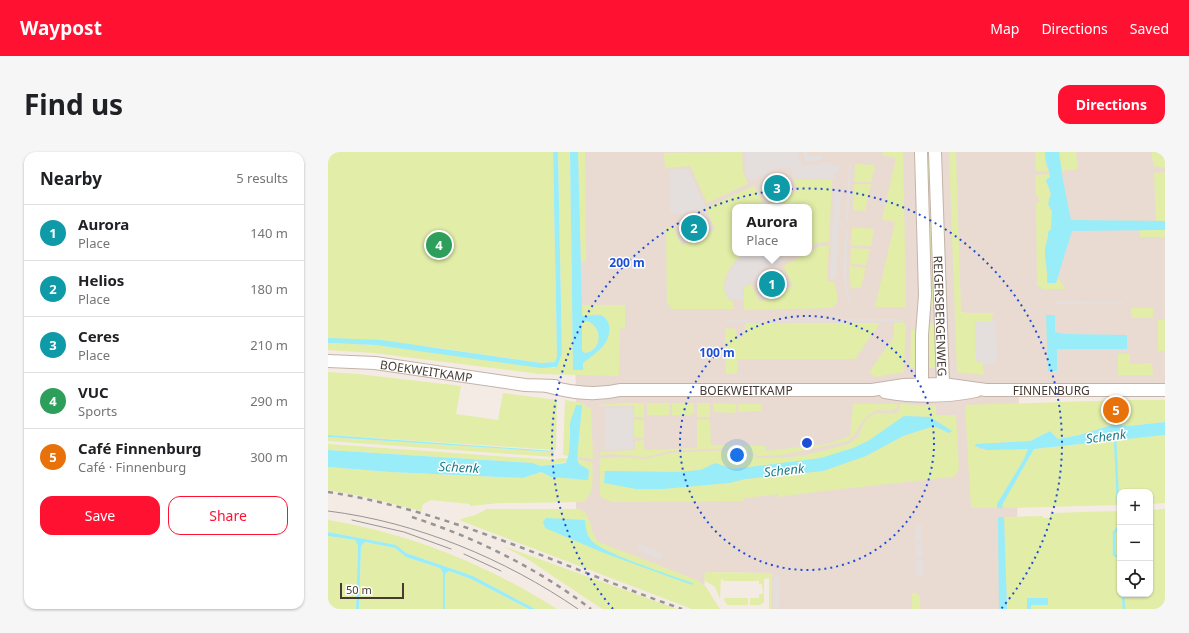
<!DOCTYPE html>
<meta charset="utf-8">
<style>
:root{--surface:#fff;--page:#f6f6f6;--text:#202124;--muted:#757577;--line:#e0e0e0;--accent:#ff1132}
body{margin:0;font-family:"Noto Sans",sans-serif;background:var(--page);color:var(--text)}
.controls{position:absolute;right:12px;bottom:12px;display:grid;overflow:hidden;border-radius:8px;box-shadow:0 1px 3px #0004}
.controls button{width:36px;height:36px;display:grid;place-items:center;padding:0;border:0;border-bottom:1px solid var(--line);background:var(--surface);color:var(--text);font:20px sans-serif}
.scale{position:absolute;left:12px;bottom:10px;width:64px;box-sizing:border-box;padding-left:4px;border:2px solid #473a33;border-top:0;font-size:11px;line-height:14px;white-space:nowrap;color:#473a33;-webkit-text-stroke:3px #fff;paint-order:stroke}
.you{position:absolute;left:409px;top:303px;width:14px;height:14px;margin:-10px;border:3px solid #fff;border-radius:50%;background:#1a73e8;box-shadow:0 0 0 6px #1a73e833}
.badge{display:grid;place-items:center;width:26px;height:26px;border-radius:50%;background:var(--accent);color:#fff;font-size:13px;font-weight:700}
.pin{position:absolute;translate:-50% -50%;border:2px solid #fff;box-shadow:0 1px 4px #0006}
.popup{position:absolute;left:404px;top:52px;width:80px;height:52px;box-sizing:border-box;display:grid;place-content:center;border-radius:8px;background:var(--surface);filter:drop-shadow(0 1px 3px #0005);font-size:13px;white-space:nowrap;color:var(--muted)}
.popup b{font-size:15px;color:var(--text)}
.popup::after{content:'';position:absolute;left:50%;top:100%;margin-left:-8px;border:8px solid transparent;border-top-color:var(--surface)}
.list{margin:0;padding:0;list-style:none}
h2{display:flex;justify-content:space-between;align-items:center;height:52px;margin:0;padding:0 16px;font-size:17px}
h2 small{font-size:13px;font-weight:400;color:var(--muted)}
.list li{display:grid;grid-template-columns:26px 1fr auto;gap:12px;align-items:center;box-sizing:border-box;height:56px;padding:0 16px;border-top:1px solid var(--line)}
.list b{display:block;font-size:15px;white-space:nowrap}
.list p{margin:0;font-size:13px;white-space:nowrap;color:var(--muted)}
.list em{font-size:13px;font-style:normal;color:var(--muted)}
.actions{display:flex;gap:8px;padding:12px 16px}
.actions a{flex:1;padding:9px 0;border:1px solid var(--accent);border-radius:12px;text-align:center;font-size:14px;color:var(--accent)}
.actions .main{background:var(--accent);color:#fff}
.icon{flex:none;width:22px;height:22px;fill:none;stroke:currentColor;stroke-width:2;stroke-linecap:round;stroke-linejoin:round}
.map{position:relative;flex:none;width:837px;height:457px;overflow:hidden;border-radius:12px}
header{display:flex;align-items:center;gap:24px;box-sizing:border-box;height:56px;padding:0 20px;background:var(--accent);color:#fff}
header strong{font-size:19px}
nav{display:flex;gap:22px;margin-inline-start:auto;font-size:14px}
.intro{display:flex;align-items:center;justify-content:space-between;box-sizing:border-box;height:96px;padding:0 24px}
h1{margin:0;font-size:28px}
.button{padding:10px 18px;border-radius:12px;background:var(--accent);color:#fff;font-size:14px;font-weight:700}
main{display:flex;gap:24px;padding:0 24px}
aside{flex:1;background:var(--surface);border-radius:12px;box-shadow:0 1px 3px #0004}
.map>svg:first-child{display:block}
.residential{fill:#e9dbd2;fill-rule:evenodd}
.green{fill:#e2eda8;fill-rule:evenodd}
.parking{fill:#e4dfdd}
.water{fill:#99edf8;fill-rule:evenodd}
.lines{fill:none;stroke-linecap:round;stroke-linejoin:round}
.stream{stroke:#99edf8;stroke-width:2.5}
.minor-casing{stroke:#c4b3a9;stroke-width:14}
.minor{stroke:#fff;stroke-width:12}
.tram{stroke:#959595;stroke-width:1}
.rail{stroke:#959595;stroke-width:2.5;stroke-dasharray:5 5;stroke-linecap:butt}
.ring{fill:none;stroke:#1d4ed8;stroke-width:2;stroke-dasharray:2 4}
.labels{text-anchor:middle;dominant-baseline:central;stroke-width:3;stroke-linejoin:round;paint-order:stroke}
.street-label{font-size:12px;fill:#473a33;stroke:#fff}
.water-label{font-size:13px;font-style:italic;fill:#1c7c8b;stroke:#fff}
.centre{fill:#1d4ed8;stroke:#fff;stroke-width:2}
.ring-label{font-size:12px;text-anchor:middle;font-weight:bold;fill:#1d4ed8;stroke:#fff;stroke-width:3;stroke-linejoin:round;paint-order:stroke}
</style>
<header>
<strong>Waypost</strong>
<nav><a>Map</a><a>Directions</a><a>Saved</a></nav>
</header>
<div class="intro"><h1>Find us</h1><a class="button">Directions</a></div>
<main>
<aside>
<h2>Nearby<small>5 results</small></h2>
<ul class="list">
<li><span class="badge" style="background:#0f9aa8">1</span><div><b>Aurora</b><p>Place</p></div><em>140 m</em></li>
<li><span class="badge" style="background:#0f9aa8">2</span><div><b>Helios</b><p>Place</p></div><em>180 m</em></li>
<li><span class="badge" style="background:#0f9aa8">3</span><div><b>Ceres</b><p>Place</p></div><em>210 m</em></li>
<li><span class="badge" style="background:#2e9e5b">4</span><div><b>VUC</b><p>Sports</p></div><em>290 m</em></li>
<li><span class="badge" style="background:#e8710a">5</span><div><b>Café Finnenburg</b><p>Café · Finnenburg</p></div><em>300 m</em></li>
</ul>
<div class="actions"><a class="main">Save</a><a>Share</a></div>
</aside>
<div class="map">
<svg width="837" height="457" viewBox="0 0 837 457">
<rect width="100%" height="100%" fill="#f4ebe4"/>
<path class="residential" d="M 245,0 L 837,0 L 837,234 L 691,235 L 688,457 L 443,457 L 443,421 L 377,420 L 376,445 L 248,400 L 248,253 ZM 407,55 L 481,55 L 481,101 L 407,101 Z"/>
<g class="green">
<polygon points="0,0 225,0 229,204 227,210 213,211 105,195 0,187"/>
<polygon points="230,0 242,0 245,218 254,218 255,211 275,195 282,175 277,165 268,162 254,165 254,153 297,153 297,176 292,177 291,224 212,222 46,201 0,198 0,191 47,193 226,216 234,202"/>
<polygon points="250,0 257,0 258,109 253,109"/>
<polygon points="414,0 415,20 420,32 379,51 362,14 337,16 336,1"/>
<polygon points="555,0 575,0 578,148 577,155 547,155 567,70 554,67 568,6 554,3"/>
<polygon points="597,0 603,0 607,155 599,155"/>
<polygon points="621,0 628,0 633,159 639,161 666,161 663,169 647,169 648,210 654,210 656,223 629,220"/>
<polygon points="707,0 717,0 717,12 721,19 708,19"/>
<polygon points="731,0 748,0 750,17 733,19"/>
<polygon points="823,0 837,0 837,16 826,14"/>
<polygon points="527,12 547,13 546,20 543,21 545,22 543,30 526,30"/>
<polygon points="837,20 837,69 828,69 826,21"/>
<path d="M 722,22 L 722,25 L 718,29 L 723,42 L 721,46 L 721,57 L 724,59 L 723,77 L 720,80 C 721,87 717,92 717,99 C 717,110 720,119 719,130 L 728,131 L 730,126 L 738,137 L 715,137 L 709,133 L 708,50 L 711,50 L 711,45 L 708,44 L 707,23 Z"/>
<path d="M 465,27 L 504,28 L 501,90 L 489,91 L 481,96 L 481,55 L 407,55 L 407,101 L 417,101 C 403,110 388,132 401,148 L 405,149 L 406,157 L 344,157 L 339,151 L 338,75 L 345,75 L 354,93 L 387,78 L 378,56 L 426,34 L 437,54 L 470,38 Z"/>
<polygon points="526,32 543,32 537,59 525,58"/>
<polygon points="524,75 546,77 543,94 523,93"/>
<rect x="812" y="78" width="25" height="7"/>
<path d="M 492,94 L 501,94 L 499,129 L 506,130 C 508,138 513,149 505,156 L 416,158 L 416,135 L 423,132 L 432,150 L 465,134 L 455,114 Z"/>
<polygon points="523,96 542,97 538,113 522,112"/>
<polygon points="521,114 538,116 533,135 523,137"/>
<rect x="803" y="156" width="22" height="10"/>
<rect x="830" y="168" width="7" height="31"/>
<path d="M 259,169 C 275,174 275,199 257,201 L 254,199 L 254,171 Z"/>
<polygon points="575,170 578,172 576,220 548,225 541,220 566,185 566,171"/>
<polygon points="417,171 551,171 550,174 527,207 410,207 409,222 398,222 397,176 408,177 409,185 416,185"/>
<polygon points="597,171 609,171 611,216 597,216"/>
<polygon points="583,178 591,178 591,216 582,216"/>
<polygon points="790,202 802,202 802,212 824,211 825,223 790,223"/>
<polygon points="0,220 30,222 133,234 128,262 170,268 175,241 229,248 228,298 0,283"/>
<polygon points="237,248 254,251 263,257 265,307 250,305 248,257 241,279 241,304 235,303"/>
<polygon points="797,248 837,248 837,270 800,274 787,272 751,283 730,287 722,279 702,289 648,292 651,297 700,297 697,307 669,352 669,356 643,356 637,253"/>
<polygon points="293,251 316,251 316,265 306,265 306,254 271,254 271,253"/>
<polygon points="319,251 342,251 341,263 319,263"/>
<polygon points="344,251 366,251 366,261 363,261 363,263 344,263"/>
<rect x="369" y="251" width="13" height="14"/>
<polygon points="385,251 408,252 408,261 387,260 385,258"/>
<polygon points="410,252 433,252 433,259 410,260"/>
<path d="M 525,252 L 569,252 L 569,256 C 561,261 552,256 545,260 C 532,267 531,280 520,289 L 454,303 L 430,304 L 421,300 L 404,296 L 342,299 L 318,305 L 283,302 L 272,303 L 272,300 L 307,298 L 307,289 L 316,288 L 316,298 L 369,296 L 369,268 L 382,268 L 383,293 L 437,294 L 438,299 L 499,292 L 522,284 Z"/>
<path d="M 572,252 L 608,254 L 608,263 L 628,263 L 631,315 L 629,321 L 625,325 L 495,339 L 450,345 L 450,342 L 416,346 L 416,349 L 285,350 L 274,346 L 272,342 L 272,307 L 275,306 L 295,305 L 318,307 L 343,301 L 403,298 L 420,301 L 430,306 L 454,306 L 477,303 L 521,292 L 530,284 L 538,267 L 548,261 L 567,262 L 572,257 ZM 577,264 L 602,265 L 624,279 L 621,281 L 606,274 L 575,284 L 538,304 L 495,319 L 417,327 L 401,331 L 321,337 L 308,337 L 276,325 L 277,319 C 310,318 343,323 375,317 C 387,315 393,311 405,317 C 450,313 498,311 539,290 C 552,283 564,272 577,264 Z"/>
<polygon points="306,268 316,268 316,286 306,285"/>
<polygon points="837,283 837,351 822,352 822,340 792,340 792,353 675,356 674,353 706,297"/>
<polygon points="0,285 226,300 226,305 0,289"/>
<polygon points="0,292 226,308 233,306 240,307 239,310 212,314 205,311 0,298"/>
<path d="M 249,307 L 264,310 C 265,323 267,342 255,350 L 172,351 L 142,354 L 142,352 L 103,348 L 95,352 L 93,359 L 38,345 L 0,338 L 0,315 L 62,320 L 195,326 L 213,320 L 223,325 L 260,328 L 261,318 L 251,312 Z"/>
<path d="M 158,357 L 252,357 C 266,364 260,380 271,390 L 369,428 L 378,435 L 392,457 L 364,457 L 131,368 C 140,364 150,364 158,357 Z"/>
<polygon points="837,357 837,457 679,457 676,365 715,364 715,366 722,366 722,361 792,359 792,442 822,442 822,358"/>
<path d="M 0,368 C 84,382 157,412 229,457 L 207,457 L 145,424 L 78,401 L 68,393 L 0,380 Z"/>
<polygon points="0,384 27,388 30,394 28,457 0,457"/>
<polygon points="37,390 67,396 78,405 112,416 115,421 115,457 31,457 33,394"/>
<polygon points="175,394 349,457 274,457 201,408"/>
<polygon points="121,419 143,427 201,457 117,457 117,422"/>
<polygon points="377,420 444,421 443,457 441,457 441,426 436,427 436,450 432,453 422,453 422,446 431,446 431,442 435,442 434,432 431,432 431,429 396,429 393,426 392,447 387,435 376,428"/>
<polygon points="584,441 588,441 592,444 592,457 584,457"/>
<polygon points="396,446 420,446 420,453 400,453 397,450"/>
</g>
<g class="parking">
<polygon points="417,0 470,0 474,13 492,13 493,11 504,11 504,14 511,14 511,21 506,21 506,27 466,26 463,17 456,15 443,18 423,30 418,20"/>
<polygon points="475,0 479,0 480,4 495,4 494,8 477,9"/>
<polygon points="521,14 523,14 520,68 518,68"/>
<polygon points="360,17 378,56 374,58 367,57 355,62 342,60 342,19"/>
<polygon points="506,40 513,41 508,127 502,126"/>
<polygon points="518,77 520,77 518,125 522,148 520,149 515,121"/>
<polygon points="418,101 451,101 456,111 441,114 434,118 436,124 415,135 415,148 401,147 397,140 399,124 410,106"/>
<polygon points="728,149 795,150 795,152 728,152"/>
<polygon points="573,167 573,169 397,170 397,168"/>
<polygon points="647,169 668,169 669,212 654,212 654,210 648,210"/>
<polygon points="277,256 305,256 305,297 277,298"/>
<polygon points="587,373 594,373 594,390 588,390 588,392 594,392 595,405 588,406 588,408 595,408 595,424 588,425"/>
<polygon points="311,392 335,401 332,407 309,398"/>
<polygon points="445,424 452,425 451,455 445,455"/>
</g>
<g class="water">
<polygon points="225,0 230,0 234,202 229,215 213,216 47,193 0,191 0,186 53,188 213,211 227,210 229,204"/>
<path d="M 242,0 L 250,0 L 254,164 L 273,163 C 285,169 283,186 274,195 C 269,201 261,206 255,211 L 255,218 L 245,218 ZM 259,169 C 275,174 275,199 257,201 L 254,199 L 254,171 Z"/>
<path d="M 717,0 L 731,0 L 735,28 L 743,68 L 837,69 L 837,78 L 744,79 L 728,131 L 719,131 C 720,119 717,110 717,99 C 717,92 721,87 720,80 L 723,77 L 724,59 L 720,52 L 723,42 L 718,28 L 722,25 C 721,15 717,11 717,0 Z"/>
<polygon points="718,163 727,163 727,180 737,182 799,183 799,197 729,197 729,219 720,219"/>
<polygon points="248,253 254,253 249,307 251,312 261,318 260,328 223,325 213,320 195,326 62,320 0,315 0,298 205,311 212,314 238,311 241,301 242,271"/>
<polygon points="576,264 602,265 624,279 621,281 606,274 575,284 538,304 495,319 417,327 401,331 335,337 308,337 276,331 277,319 348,320 373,318 387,311 405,317 493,306 525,296 540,289"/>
<polygon points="837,270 837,283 706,297 674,353 675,356 669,356 669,352 696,307 700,297 659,298 647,294 648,292 702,289 722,279 730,287 751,283 787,272 800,274"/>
<polygon points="0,283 226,299 226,300 0,285"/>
<polygon points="670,365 676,365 679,457 671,457"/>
<path d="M 218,366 L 257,368 C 257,375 259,383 263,388 C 273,401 346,424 365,431 L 364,433 L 276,401 L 217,376 L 215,370 Z"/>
<polygon points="0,380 68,393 78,401 145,424 207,457 201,457 143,427 121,419 117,422 117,457 115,457 115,421 112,416 78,405 67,396 37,390 33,394 31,457 28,457 30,394 27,388 0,384"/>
<polygon points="699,446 720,446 720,453 703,453 703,457 699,457"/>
</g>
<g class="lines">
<g class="stream">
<polyline points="787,284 790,351"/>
<polyline points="792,375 786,380 786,403 792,406"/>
<polyline points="795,442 796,457"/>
</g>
<defs>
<g id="minor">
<polyline points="593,0 597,143 594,183 594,233 605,243"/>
<path id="s1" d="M 607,0 L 615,232 L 610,238"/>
<path id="s2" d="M 0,209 L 47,211 L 197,233 L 227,234"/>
<path id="s3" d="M 219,234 C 244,241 267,244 292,238 L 544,238 L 576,233 L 615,232 L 658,238 L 837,238"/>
<path d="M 557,240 C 586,245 618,245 648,239"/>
</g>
</defs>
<use href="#minor" class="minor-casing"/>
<use href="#minor" class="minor"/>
<g class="tram">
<path d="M 0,359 C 89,370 177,407 250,457"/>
<polyline points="24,368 76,380 123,397"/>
<polyline points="136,402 173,419"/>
</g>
<g class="rail">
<path d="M 0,340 C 123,359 237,416 354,457"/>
<path d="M 84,365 C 148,386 209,416 263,457"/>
</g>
</g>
<g class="ring">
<circle cx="479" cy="291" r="127"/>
<path d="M285 457A255 255 0 1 1 673 457"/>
</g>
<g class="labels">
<g class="street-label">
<text stroke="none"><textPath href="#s1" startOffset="164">REIGERSBERGENWEG</textPath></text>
<text stroke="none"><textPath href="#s2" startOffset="99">BOEKWEITKAMP</textPath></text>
<text stroke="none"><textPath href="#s3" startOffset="200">BOEKWEITKAMP</textPath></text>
<text stroke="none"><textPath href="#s3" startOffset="506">FINNENBURG</textPath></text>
</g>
<g class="water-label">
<text transform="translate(778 284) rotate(-7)">Schenk</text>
<text transform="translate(131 315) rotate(3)">Schenk</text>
<text transform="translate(456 318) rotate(-6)">Schenk</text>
</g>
</g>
<circle cx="479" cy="291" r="6" class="centre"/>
<g class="ring-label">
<text x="299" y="115">200 m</text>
<text x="389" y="205">100 m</text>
</g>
</svg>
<div class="controls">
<button>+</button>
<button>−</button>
<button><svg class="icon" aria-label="locate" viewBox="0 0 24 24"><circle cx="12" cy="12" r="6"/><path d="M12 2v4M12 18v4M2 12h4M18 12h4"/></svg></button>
</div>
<div class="scale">50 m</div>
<div class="you"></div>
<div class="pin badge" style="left:444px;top:132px;background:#0f9aa8">1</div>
<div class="popup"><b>Aurora</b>Place</div>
<div class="pin badge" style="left:366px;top:76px;background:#0f9aa8">2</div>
<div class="pin badge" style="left:449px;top:36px;background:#0f9aa8">3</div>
<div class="pin badge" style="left:111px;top:93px;background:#2e9e5b">4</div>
<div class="pin badge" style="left:788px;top:258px;background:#e8710a">5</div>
</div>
</main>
